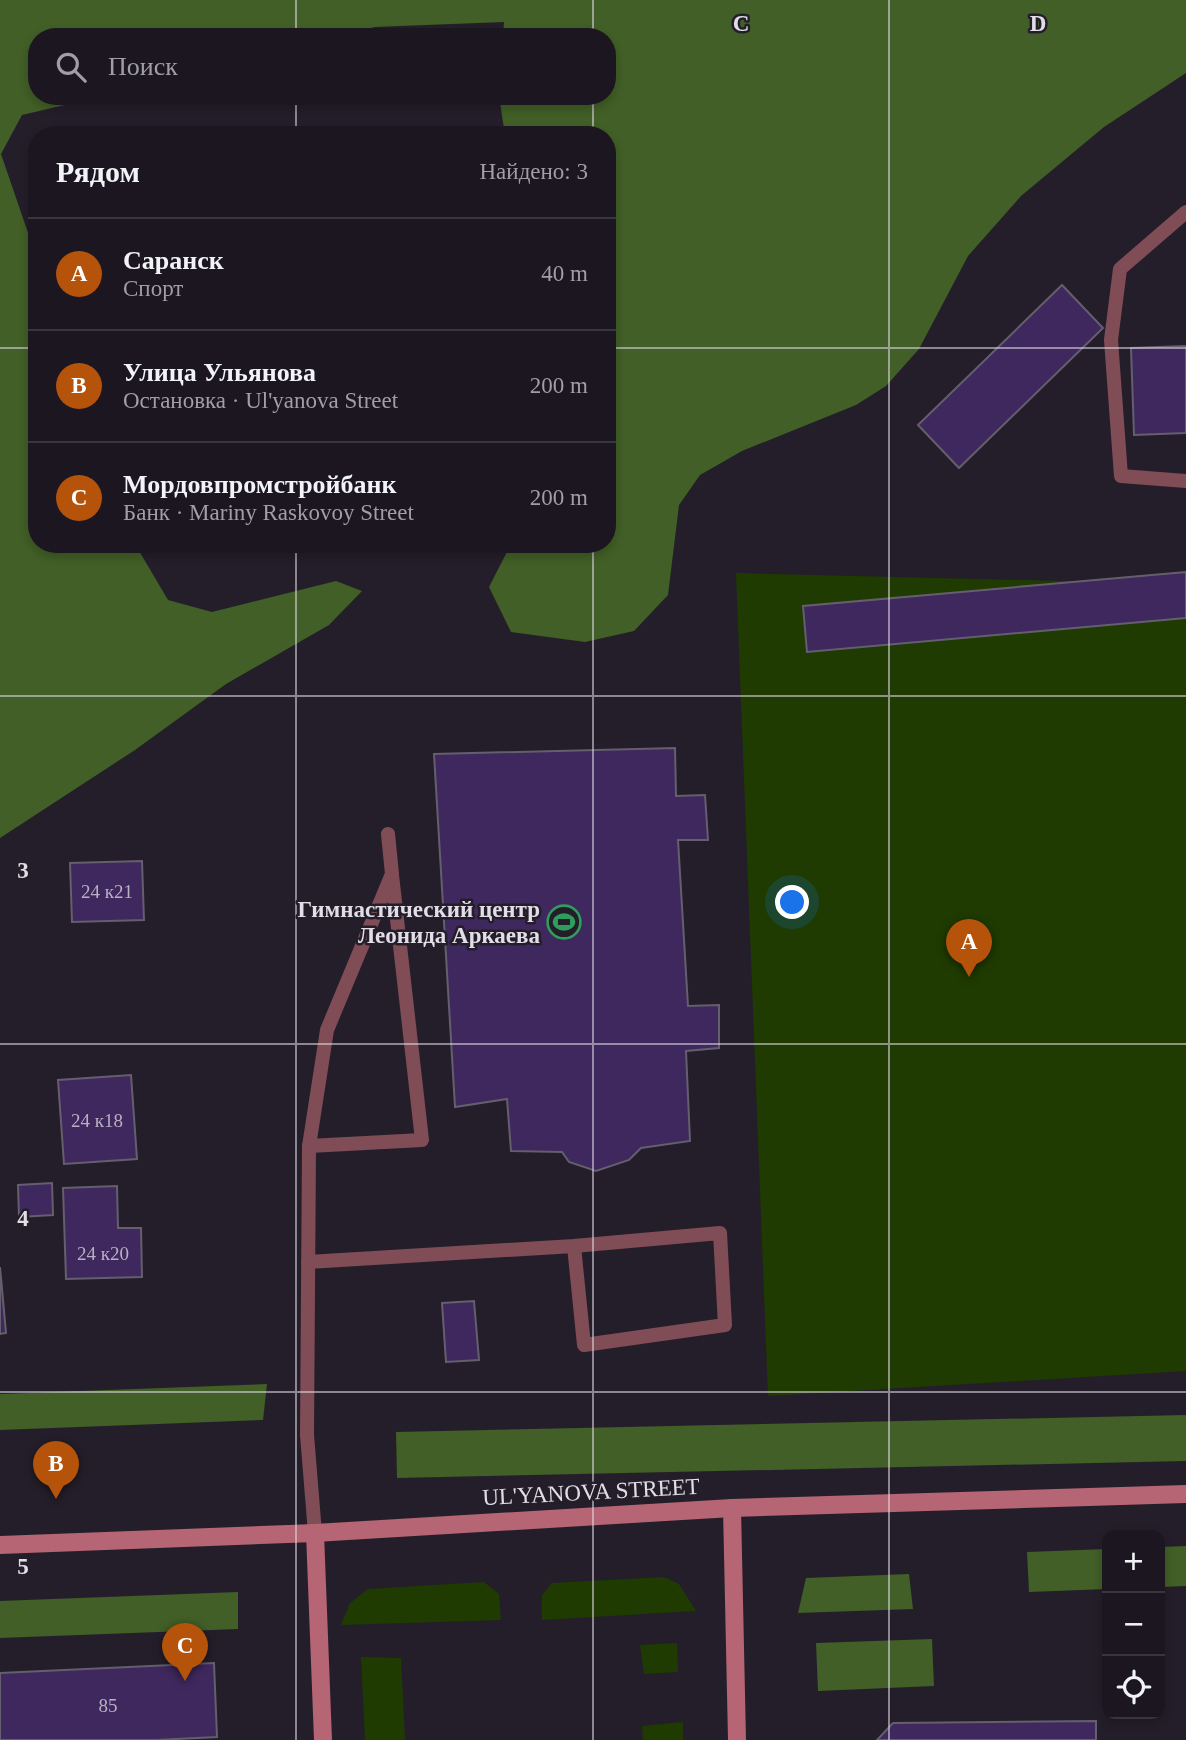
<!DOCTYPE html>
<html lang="ru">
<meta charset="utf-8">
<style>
:root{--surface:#1b1620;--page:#28232d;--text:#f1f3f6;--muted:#a09fa5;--line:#39353e;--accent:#b45309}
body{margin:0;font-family:Georgia,serif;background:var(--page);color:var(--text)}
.controls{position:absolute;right:21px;bottom:21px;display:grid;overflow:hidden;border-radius:14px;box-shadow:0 4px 10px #0003}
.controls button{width:63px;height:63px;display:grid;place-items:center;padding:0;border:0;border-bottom:2px solid var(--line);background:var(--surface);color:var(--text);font:35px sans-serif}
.you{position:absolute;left:793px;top:903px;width:24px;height:24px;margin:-18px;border:5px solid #fff;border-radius:50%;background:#1a73e8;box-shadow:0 0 0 10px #1a73e833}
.badge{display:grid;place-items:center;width:46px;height:46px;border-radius:50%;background:var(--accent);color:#fff;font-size:23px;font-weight:700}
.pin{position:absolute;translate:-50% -58px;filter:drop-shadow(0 2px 4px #0008)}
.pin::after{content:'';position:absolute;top:37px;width:24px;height:21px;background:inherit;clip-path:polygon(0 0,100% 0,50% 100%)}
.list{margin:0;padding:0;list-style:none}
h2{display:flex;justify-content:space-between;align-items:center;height:91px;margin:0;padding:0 28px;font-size:30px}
h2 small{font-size:23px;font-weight:400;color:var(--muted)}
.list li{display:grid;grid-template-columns:46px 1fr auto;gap:21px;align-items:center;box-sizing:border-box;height:112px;padding:0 28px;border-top:2px solid var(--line)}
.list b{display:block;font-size:26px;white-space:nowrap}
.list p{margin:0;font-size:23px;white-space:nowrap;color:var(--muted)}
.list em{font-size:23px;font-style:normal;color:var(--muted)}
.icon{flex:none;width:38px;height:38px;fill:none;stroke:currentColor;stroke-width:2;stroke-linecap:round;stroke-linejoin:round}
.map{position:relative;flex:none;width:1186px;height:1740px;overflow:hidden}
.search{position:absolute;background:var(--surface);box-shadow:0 4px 10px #0003;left:28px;top:28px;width:588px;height:77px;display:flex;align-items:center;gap:18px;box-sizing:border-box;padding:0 24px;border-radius:28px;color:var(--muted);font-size:26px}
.panel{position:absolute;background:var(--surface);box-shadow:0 4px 10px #0003;left:28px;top:126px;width:588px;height:427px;border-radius:28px}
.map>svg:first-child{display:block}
.green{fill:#1f3b01}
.forest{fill:#415f26}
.building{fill:#3f285d;stroke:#645e6e;stroke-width:2}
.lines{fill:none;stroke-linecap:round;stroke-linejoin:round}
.lane{stroke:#804d56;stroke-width:14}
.secondary{stroke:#b56574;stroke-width:18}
.grid{fill:none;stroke:#e2dee7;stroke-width:2;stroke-opacity:0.55}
.labels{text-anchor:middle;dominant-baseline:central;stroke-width:5;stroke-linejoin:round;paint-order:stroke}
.number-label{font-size:19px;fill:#b9b0c4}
.poi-label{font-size:23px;font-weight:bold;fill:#e2dee7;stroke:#241e2a;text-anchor:end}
.street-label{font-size:23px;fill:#e2dee7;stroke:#241e2a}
.grid-label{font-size:23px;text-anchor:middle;font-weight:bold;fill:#e2dee7;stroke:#241e2a;stroke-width:5;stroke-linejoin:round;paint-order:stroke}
</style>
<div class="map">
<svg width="1186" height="1740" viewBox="0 0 1186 1740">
<rect width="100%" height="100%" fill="#241e2a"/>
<g class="green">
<polygon points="736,573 1186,584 1186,1371 768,1396"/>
<polygon points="664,1577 679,1584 696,1611 542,1620 542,1595 552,1583"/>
<polygon points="484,1582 499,1594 501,1620 341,1625 350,1603 368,1589"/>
<polygon points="677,1643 678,1672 644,1674 640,1645"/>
<polygon points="361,1657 401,1658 405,1740 365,1740"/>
<polygon points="683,1722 683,1740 643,1740 642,1726"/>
</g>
<g class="forest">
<polygon points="0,0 1186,0 1186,73 1104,127 1021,196 968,256 919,349 886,386 856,405 742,451 700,475 679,505 668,595 634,631 585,642 511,632 489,587 511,544 607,544 607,135 505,135 499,96 607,96 607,37 503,37 504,22 375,27 337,37 37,37 37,96 103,96 22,115 1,154 37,259 37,544 135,544 168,600 212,612 336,581 362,591 329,625 226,684 135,750 0,838"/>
<polygon points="267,1384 263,1420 0,1430 0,1394"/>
<polygon points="1186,1415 1186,1461 397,1478 396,1432"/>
<polygon points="1186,1546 1186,1586 1160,1587 1160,1547"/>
<polygon points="1107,1549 1107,1589 1029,1592 1027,1552"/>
<polygon points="909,1574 913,1609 798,1613 806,1578"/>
<polygon points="238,1592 238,1629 0,1638 0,1601"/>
<polygon points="932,1639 934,1686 818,1691 816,1643"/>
</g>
<g class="building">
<polygon points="1062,285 1103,328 959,468 918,425"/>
<polygon points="1186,346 1186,433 1134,435 1131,348"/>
<polygon points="1186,572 1186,618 807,652 803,606"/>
<polygon points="675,748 676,796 705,795 708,840 678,840 688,1006 719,1005 719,1048 686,1051 690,1141 641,1148 629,1160 596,1171 569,1162 562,1152 511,1151 507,1099 455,1107 434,754"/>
<polygon points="142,861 144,920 72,922 70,863"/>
<polygon points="131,1075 137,1159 64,1164 58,1080"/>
<polygon points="52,1183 53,1215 19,1217 18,1185"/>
<polygon points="117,1186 118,1228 141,1228 142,1277 66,1279 63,1188"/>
<polygon points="0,1267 6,1333 0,1334"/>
<polygon points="474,1301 479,1360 446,1362 442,1303"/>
<polygon points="214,1663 217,1737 156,1740 0,1740 0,1673"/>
<polygon points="1096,1721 1096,1740 877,1740 893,1723"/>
</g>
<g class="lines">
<g class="lane">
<polyline points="1186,212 1120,269 1111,340 1121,476 1186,481"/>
<polyline points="309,1146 422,1140 392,875"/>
<polyline points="308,1262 574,1246 584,1345 725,1325 720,1233 574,1246"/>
<polyline points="315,1533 307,1435 309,1146 327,1030 392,874 388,834"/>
</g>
<g class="secondary">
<polyline points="732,1508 737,1740"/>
<polyline points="315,1533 323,1740"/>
<polyline points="0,1545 315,1533 732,1508 1186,1494"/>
</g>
</g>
<path class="grid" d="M 296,0 L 296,37M 593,0 L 593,37M 889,0 L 889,1740M 296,96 L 296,135M 593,96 L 593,135M 0,348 L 37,348M 607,348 L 1186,348M 296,544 L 296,1740M 593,544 L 593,1740M 0,696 L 1186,696M 0,1044 L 1186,1044M 0,1392 L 1186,1392"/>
<defs>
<symbol id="stadium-ring" viewBox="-11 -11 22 22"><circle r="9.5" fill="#241e2a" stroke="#2e9e5b" stroke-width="1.5"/><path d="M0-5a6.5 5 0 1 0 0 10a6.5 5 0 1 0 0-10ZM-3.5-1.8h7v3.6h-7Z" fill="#2e9e5b"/></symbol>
</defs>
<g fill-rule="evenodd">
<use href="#stadium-ring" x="545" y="903" width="38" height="38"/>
</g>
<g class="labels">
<g class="number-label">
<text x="107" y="891">24 к21</text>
<text x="97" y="1120">24 к18</text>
<text x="103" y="1253">24 к20</text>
<text x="108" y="1705">85</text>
</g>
<g class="poi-label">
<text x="540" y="909">Гимнастический центр<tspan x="540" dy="26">Леонида Аркаева</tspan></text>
</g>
<g class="street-label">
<text transform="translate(591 1492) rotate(-3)">UL'YANOVA STREET</text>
</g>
</g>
<g class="grid-label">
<text x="741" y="31">C</text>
<text x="1038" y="31">D</text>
<text x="23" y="878">3</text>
<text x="23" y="1226">4</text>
<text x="23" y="1574">5</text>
</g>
</svg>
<div class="controls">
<button>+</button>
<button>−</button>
<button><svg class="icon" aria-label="locate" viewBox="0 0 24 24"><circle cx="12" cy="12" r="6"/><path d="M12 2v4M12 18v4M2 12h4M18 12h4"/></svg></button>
</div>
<div class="you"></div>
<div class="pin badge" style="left:969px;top:977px">A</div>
<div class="pin badge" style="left:56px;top:1499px">B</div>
<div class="pin badge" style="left:185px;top:1681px">C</div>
<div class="search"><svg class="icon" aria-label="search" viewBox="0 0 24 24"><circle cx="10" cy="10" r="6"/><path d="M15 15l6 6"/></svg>Поиск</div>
<section class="panel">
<h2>Рядом<small>Найдено: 3</small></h2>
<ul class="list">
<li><span class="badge">A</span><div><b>Саранск</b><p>Спорт</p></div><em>40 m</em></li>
<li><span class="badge">B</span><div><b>Улица Ульянова</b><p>Остановка · Ul'yanova Street</p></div><em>200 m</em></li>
<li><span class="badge">C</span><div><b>Мордовпромстройбанк</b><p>Банк · Mariny Raskovoy Street</p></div><em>200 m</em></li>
</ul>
</section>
</div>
